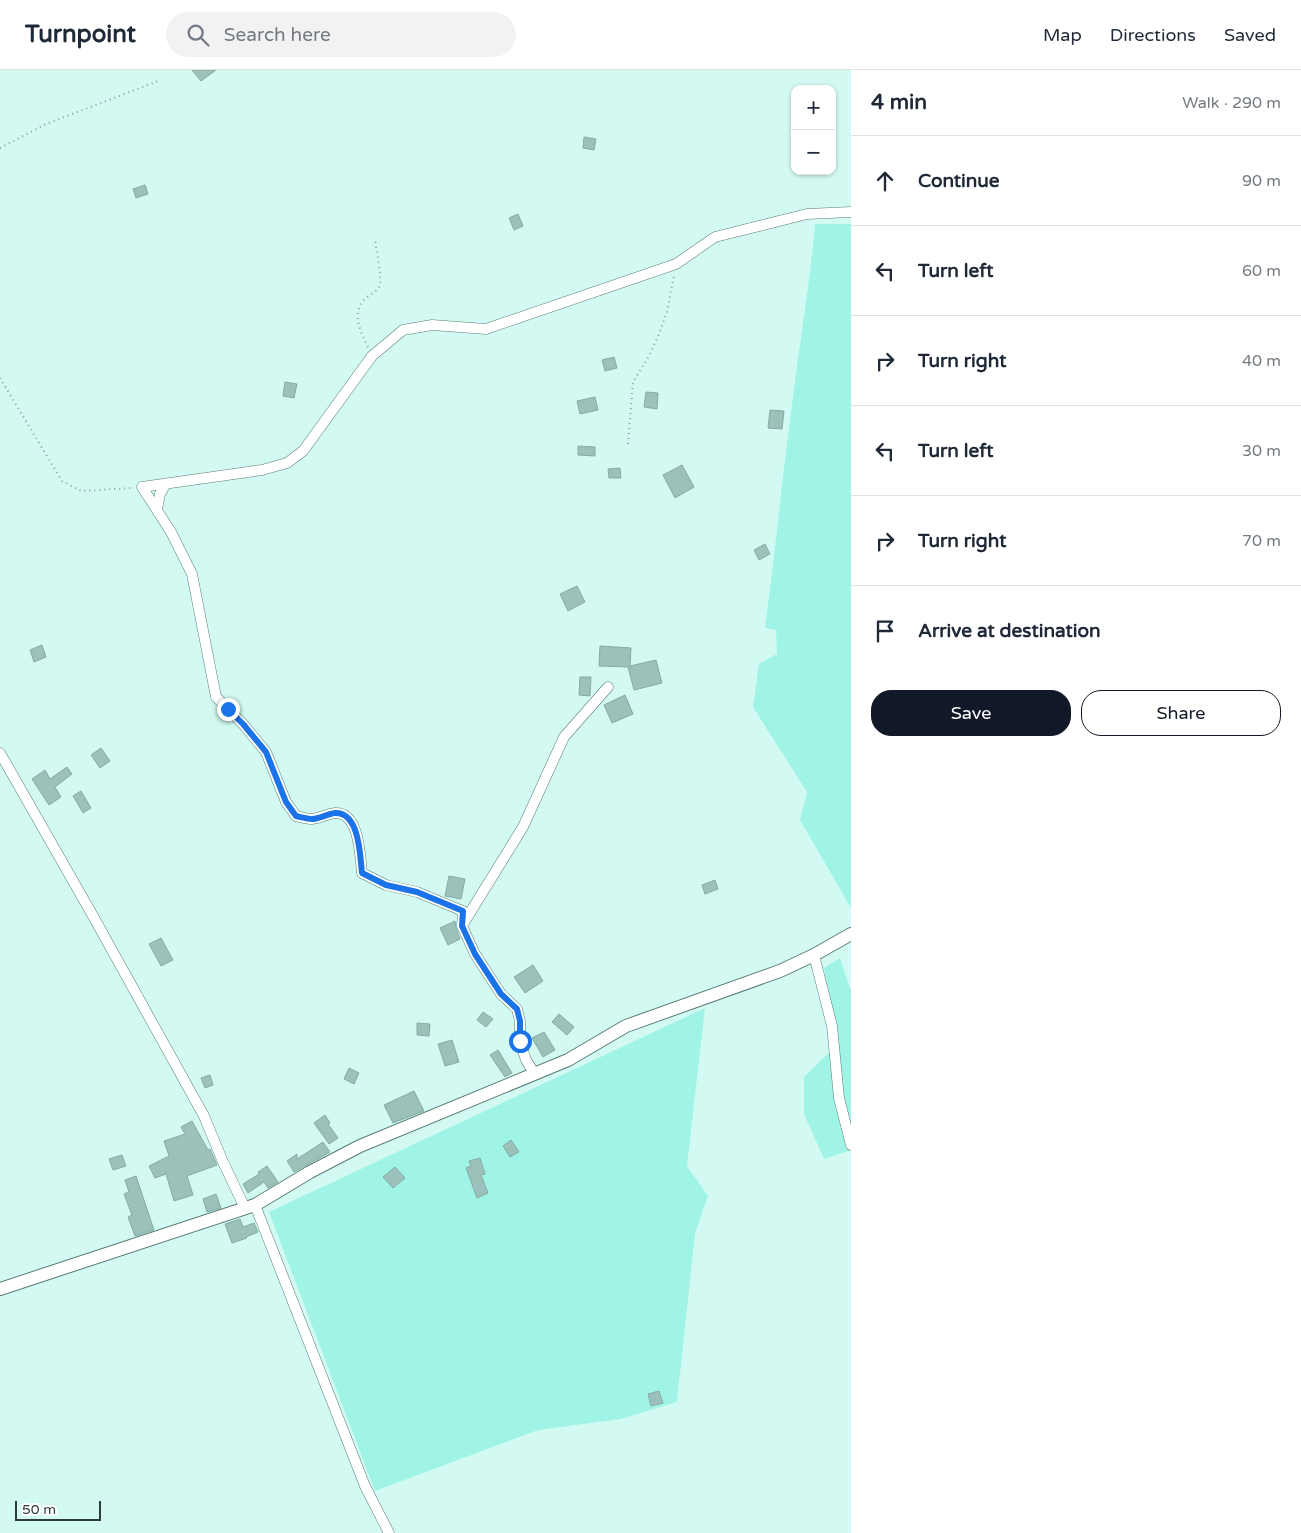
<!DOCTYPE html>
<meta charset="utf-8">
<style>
:root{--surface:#fff;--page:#f2f2f3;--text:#1f2937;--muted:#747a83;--line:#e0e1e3;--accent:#111827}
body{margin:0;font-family:"Varela Round",sans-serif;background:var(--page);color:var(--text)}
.controls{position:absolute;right:15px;top:15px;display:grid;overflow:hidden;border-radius:10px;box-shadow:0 1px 4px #0004}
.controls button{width:45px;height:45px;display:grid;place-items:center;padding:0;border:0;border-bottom:1px solid var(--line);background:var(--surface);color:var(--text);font:25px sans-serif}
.scale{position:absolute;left:15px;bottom:12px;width:86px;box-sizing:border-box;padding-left:5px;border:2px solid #2d3d3a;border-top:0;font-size:14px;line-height:18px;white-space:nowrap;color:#2d3d3a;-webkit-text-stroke:4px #fff;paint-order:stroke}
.stop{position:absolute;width:15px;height:15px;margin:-11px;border:4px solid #1a73e8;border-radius:50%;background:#fff}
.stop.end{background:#1a73e8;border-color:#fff;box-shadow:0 1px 5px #0008}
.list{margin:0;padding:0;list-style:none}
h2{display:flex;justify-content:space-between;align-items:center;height:65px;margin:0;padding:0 20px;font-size:21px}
h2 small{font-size:16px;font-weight:400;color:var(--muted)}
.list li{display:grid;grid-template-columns:32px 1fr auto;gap:15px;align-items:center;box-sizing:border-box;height:90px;padding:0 20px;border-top:1px solid var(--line)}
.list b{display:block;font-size:19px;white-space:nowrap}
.list em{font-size:16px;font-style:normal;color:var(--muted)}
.actions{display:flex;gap:10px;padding:15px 20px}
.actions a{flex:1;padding:11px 0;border:1px solid var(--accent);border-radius:20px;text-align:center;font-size:18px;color:var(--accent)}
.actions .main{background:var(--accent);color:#fff}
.icon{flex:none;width:28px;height:28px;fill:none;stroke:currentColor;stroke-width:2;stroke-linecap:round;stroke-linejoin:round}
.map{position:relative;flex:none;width:851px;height:1463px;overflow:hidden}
header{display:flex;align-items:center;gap:30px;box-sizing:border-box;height:70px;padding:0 25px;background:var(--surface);border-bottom:1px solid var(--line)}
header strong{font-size:24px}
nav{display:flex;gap:28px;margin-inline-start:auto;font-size:18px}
.search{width:350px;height:45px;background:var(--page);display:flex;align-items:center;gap:12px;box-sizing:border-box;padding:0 18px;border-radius:28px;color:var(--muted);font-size:19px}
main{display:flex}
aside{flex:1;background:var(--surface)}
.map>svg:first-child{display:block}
.green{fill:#9ff4e6}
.building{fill:#9bc1ba;stroke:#85aba4}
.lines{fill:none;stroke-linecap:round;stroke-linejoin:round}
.minor-casing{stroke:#577c76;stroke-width:11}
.tertiary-casing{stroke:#577c76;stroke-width:14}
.path{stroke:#839f99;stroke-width:2;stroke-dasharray:1 4;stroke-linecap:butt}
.minor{stroke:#fff;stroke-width:10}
.tertiary{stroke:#fff;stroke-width:12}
.route{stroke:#1a73e8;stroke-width:6}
</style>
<header>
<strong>Turnpoint</strong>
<div class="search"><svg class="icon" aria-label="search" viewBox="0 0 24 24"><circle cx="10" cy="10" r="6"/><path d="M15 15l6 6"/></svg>Search here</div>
<nav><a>Map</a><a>Directions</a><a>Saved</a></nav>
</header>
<main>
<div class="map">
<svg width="851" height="1463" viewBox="0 0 851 1463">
<rect width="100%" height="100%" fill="#d2faf2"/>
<g class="green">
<path d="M 815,154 L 851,154 L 851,838 L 800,750 L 807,722 L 753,637 L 759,594 L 777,584 L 776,560 L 765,558 C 775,484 782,409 792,335 C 799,275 810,215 815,154 Z"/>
<polygon points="840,888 850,919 851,919 851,1080 824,1089 804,1044 804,1007 839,973 824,898"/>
<polygon points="705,938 687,1096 708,1126 695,1163 677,1332 621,1349 538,1360 375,1421 269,1142"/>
</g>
<g class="building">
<polygon points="192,0 216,0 201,11"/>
<polygon points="584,67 596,69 594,80 583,78"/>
<polygon points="145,115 148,124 136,128 133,119"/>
<polygon points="518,144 523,156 514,160 509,148"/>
<polygon points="614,287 617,298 605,301 602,290"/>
<polygon points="285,312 297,314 294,328 283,326"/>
<polygon points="646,322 658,323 657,339 644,337"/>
<polygon points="595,327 598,340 580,344 577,331"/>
<polygon points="770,340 784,341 782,359 768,358"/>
<polygon points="578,376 595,377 595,386 578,385"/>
<polygon points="682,395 694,417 675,428 663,405"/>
<polygon points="620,398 621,408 609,408 608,399"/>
<polygon points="765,474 770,484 759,490 754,480"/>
<polygon points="577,516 585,532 568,541 560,524"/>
<polygon points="42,575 46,587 34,592 30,580"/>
<polygon points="600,576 631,578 630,596 656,590 662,613 634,620 628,597 599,596"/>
<polygon points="580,607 591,607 590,626 579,625"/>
<polygon points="625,625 633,644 612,653 604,635"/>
<polygon points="101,678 110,691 100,698 91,685"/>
<polygon points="67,697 72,704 55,717 61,727 49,735 32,709 45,700 50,709"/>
<polygon points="81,721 91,738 83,743 73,726"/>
<polygon points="449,806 465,809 461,829 445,826"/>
<polygon points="715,810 718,819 705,824 702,815"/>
<polygon points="455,851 456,858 460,869 448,875 440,858"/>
<polygon points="161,868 173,890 161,896 149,874"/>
<polygon points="533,895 543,911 525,923 514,907"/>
<polygon points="483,942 493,949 486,957 477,950"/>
<polygon points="559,944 574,957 567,965 552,952"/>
<polygon points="417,953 430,954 429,966 417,965"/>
<polygon points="544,962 555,980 543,987 532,968"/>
<polygon points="452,970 459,992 445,996 438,974"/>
<polygon points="498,980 512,1003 505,1007 490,985"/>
<polygon points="349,998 359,1003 354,1014 344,1009"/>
<polygon points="210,1005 213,1015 205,1018 201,1008"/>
<polygon points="414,1021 424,1041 393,1053 384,1035"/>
<polygon points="325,1045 330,1053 328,1054 338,1068 329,1074 314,1053"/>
<polygon points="192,1051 208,1080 210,1079 217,1095 187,1106 193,1125 174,1131 166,1104 155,1108 149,1096 169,1086 164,1071 185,1064 181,1057"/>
<polygon points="511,1070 519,1082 510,1087 503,1076"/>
<polygon points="323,1072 330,1082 294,1102 287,1091 297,1084 297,1089"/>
<polygon points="122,1085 126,1096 113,1100 109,1089"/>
<polygon points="480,1088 485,1104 481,1105 488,1123 477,1128 466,1098 471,1096 469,1091"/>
<polygon points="267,1096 278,1112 268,1118 264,1112 248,1123 243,1114 259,1104 258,1102"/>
<polygon points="395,1097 405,1108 393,1118 383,1107"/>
<polygon points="136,1106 154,1160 135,1166 128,1147 132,1145 124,1124 129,1122 125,1110"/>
<polygon points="216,1124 221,1138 207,1142 203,1129"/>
<polygon points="240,1149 243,1157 254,1153 258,1162 246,1167 247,1168 232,1173 225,1154"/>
<polygon points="659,1321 663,1333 651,1336 648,1324"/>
</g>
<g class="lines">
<defs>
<g id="minor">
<polyline points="157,439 160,424 165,415"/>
<polyline points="0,683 93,846 204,1046 223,1092 245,1138"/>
<polyline points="463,854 523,757 564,667 608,617"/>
<polyline points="814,885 832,956 839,1028 851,1075"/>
<path d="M 534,1003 L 526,990 L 520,971 L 520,951 L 517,939 L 501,924 L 475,884 L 462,856 L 463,841 L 417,822 L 386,815 L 362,803 C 360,787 360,742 335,743 C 327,744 320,748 312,749 C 307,749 301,747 296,746 L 286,732 L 266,682 L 243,654 L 216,627 L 192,504 L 171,462 L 142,417 L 262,400 L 287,393 L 303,381 L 372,286 L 403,260 L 432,255 L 486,259 L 676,194 L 715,167 L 807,144 L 851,142"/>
<polyline points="255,1135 365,1416 389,1463"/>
</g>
<polyline id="tertiary" points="0,1219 255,1135 310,1102 360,1076 568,990 626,956 780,901 814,885 851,864"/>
</defs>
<use href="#minor" class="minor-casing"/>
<use href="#tertiary" class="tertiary-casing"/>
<g class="path">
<polyline points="0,78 46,54 161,10"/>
<path d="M 368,277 C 361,262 351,245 364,230 C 368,225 376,223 379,217 C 383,209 376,180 375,170"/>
<polyline points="0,308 62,411 81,421 132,418"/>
<polyline points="628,374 633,312 649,286 659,264 667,242 674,206"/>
</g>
<use href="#minor" class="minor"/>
<use href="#tertiary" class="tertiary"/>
</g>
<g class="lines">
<path class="route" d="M 228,639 L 243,654 L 266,682 L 286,732 L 296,746 C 301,747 307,749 312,749 C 319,749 327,744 335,743 C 360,742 360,787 362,803 L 386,815 L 417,822 L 463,841 L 462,856 L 475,884 L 501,924 L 517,939 L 520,951 L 520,971"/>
</g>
</svg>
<div class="controls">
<button>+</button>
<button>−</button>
</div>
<div class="scale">50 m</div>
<div class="stop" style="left:520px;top:971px"></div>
<div class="stop end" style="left:228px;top:639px"></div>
</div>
<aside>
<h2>4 min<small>Walk · 290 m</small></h2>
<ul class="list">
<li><svg class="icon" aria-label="ahead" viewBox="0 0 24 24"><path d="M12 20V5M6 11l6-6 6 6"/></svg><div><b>Continue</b></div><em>90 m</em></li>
<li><svg class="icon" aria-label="left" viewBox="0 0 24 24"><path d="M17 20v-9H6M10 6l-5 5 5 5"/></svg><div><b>Turn left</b></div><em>60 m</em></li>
<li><svg class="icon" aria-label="right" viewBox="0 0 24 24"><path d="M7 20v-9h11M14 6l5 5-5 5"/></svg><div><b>Turn right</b></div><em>40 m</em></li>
<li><svg class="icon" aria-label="left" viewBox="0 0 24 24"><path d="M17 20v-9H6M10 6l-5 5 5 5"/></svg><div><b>Turn left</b></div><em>30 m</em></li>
<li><svg class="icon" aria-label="right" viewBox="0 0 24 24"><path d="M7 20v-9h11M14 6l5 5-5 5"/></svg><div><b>Turn right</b></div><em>70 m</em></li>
<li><svg class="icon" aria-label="arrive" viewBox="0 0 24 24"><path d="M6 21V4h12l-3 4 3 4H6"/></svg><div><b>Arrive at destination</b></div></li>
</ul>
<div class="actions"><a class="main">Save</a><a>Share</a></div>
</aside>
</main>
